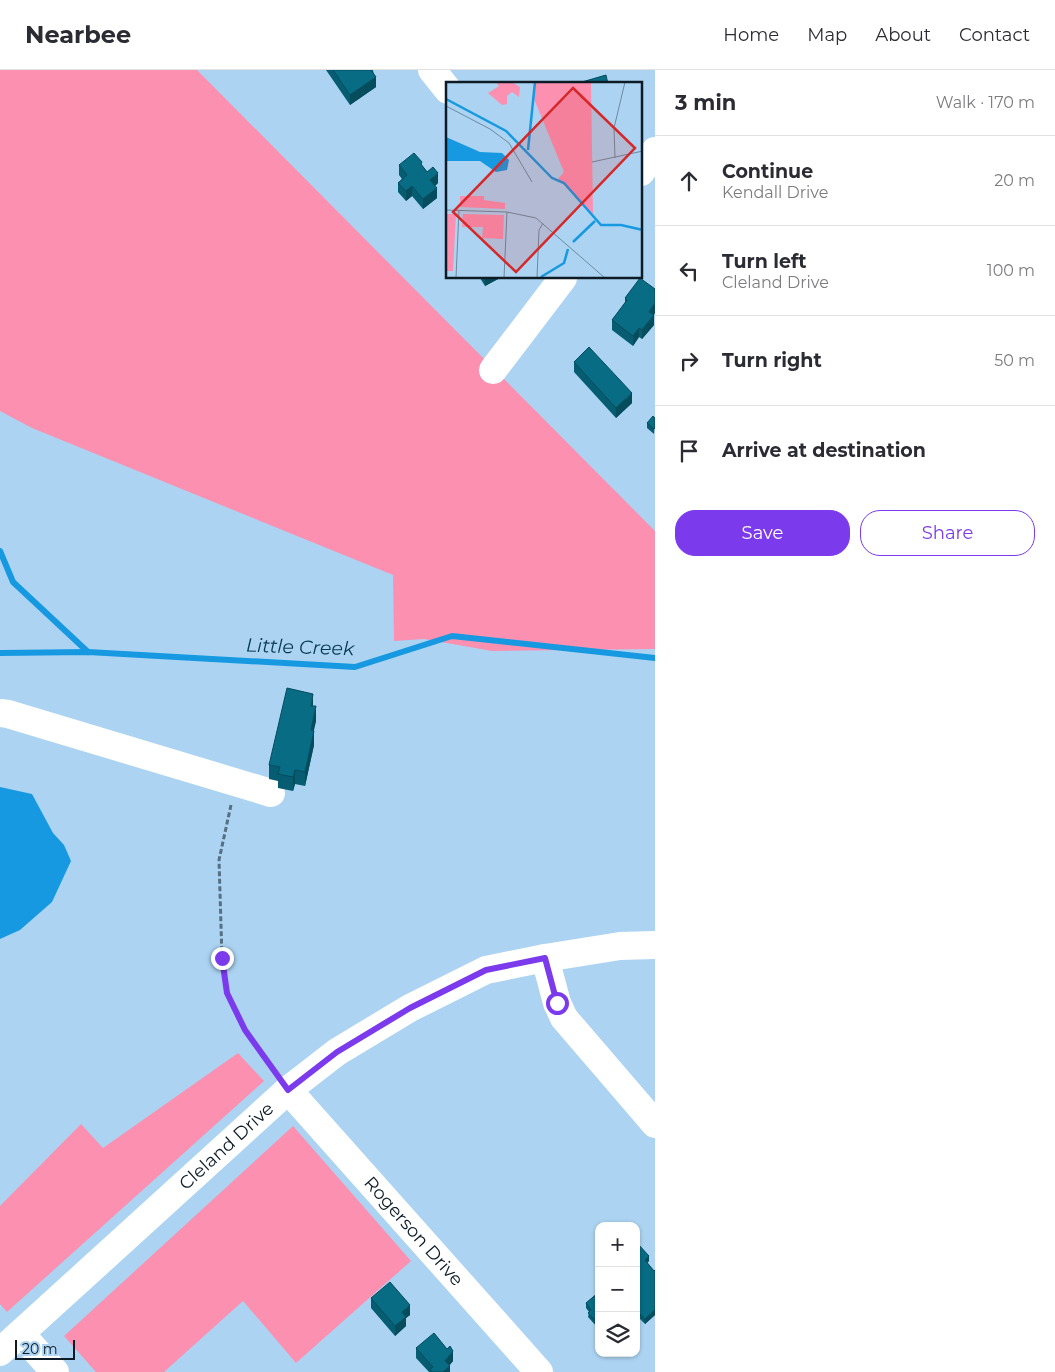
<!DOCTYPE html>
<meta charset="utf-8">
<style>
:root{--surface:#fff;--page:#f2f2f3;--text:#2b2b33;--muted:#7c7c81;--line:#e1e1e2;--accent:#7c3aed}
body{margin:0;font-family:Montserrat,sans-serif;background:var(--page);color:var(--text)}
.controls{position:absolute;right:15px;bottom:15px;display:grid;overflow:hidden;border-radius:10px;box-shadow:0 1px 4px #0004}
.controls button{width:45px;height:45px;display:grid;place-items:center;padding:0;border:0;border-bottom:1px solid var(--line);background:var(--surface);color:var(--text);font:25px sans-serif}
.scale{position:absolute;left:15px;bottom:12px;width:60px;box-sizing:border-box;padding-left:5px;border:2px solid #0c1b26;border-top:0;font-size:14px;line-height:18px;white-space:nowrap;color:#0c1b26;-webkit-text-stroke:4px #acd4f2;paint-order:stroke}
.stop{position:absolute;width:15px;height:15px;margin:-11px;border:4px solid #7c3aed;border-radius:50%;background:#fff}
.stop.end{background:#7c3aed;border-color:#fff;box-shadow:0 1px 5px #0008}
.list{margin:0;padding:0;list-style:none}
h2{display:flex;justify-content:space-between;align-items:center;height:65px;margin:0;padding:0 20px;font-size:21px}
h2 small{font-size:16px;font-weight:400;color:var(--muted)}
.list li{display:grid;grid-template-columns:32px 1fr auto;gap:15px;align-items:center;box-sizing:border-box;height:90px;padding:0 20px;border-top:1px solid var(--line)}
.list b{display:block;font-size:19px;white-space:nowrap}
.list p{margin:0;font-size:16px;white-space:nowrap;color:var(--muted)}
.list em{font-size:16px;font-style:normal;color:var(--muted)}
.actions{display:flex;gap:10px;padding:15px 20px}
.actions a{flex:1;padding:11px 0;border:1px solid var(--accent);border-radius:20px;text-align:center;font-size:18px;color:var(--accent)}
.actions .main{background:var(--accent);color:#fff}
.icon{flex:none;width:28px;height:28px;fill:none;stroke:currentColor;stroke-width:2;stroke-linecap:round;stroke-linejoin:round}
.map{position:relative;flex:none;width:655px;height:1302px;overflow:hidden}
header{display:flex;align-items:center;gap:30px;box-sizing:border-box;height:70px;padding:0 25px;background:var(--surface);border-bottom:1px solid var(--line)}
header strong{font-size:24px}
nav{display:flex;gap:28px;margin-inline-start:auto;font-size:18px}
main{display:flex}
aside{flex:1;background:var(--surface)}
.map>svg:first-child{display:block}
.green{fill:#fb90b1}
.water{fill:#1699e1}
.lines{fill:none;stroke-linecap:round;stroke-linejoin:round}
.stream{stroke:#1699e1;stroke-width:6}
.path{stroke:#556f83;stroke-width:3;stroke-dasharray:5 2.5;stroke-linecap:butt}
.minor{stroke:#fff;stroke-width:28}
.wall{fill:#065d72}
.shaded-wall{fill:#054c5c}
.building{fill:#076c84;stroke:#054c5c}
.route{stroke:#7c3aed;stroke-width:6}
.labels{text-anchor:middle;dominant-baseline:central;stroke-width:5;stroke-linejoin:round;paint-order:stroke}
.street-label{font-size:18px;fill:#0c1b26;stroke:#acd4f2}
.water-label{font-size:19px;font-style:italic;fill:#063855;stroke:#acd4f2}
.inset-river{fill:none;stroke:#1699e1;stroke-width:2.5}
.inset-road{fill:none;stroke:#6c8aa0;stroke-width:1}
.view{fill:#d62828;fill-opacity:0.15;stroke:#d62828;stroke-width:2.5}
.inset-edge{fill:none;stroke:#0c1b26;stroke-width:2.5}
</style>
<header>
<strong>Nearbee</strong>
<nav><a>Home</a><a>Map</a><a>About</a><a>Contact</a></nav>
</header>
<main>
<div class="map">
<svg width="655" height="1302" viewBox="0 0 655 1302">
<rect width="100%" height="100%" fill="#acd4f2"/>
<g class="green">
<polygon points="0,0 197,0 655,461 655,579 492,581 424,569 394,571 393,505 32,358 0,341"/>
<polygon points="238,983 264,1011 7,1242 0,1234 0,1136 81,1054 103,1078"/>
<polygon points="293,1056 411,1191 296,1293 243,1231 164,1302 96,1302 64,1266"/>
</g>
<polygon class="water" points="0,717 32,724 53,763 64,775 71,791 52,832 20,860 0,869"/>
<g class="lines">
<g class="stream">
<polyline points="0,481 13,512 88,582"/>
<polyline points="0,583 88,582 355,597 452,566 655,588"/>
</g>
<polyline class="path" points="231,735 219,790 222,888 227,923 245,960 275,1001"/>
<g class="minor">
<polyline points="432,0 448,20"/>
<polyline points="641,102 655,81"/>
<polyline points="493,300 563,208"/>
<polyline points="0,643 8,644 271,723"/>
<polyline points="545,888 557,933 564,948 655,1054"/>
<path id="s1" d="M 288,1020 L 539,1302"/>
<polyline points="21,1264 55,1302"/>
<path id="s2" d="M 0,1282 L 288,1020 L 337,982 L 410,938 L 486,900 L 545,888 L 620,876 L 655,875"/>
</g>
</g>
<g class="wall">
<polygon points="326,0 373,0 376,17 350,35"/>
<polygon points="399,95 422,96 438,113 435,116 437,128 423,139 412,126 406,131 398,122 398,113 402,109 399,105"/>
<polygon points="480,208 500,208 485,216"/>
<polygon points="625,228 654,245 654,255 642,269 639,267 633,276 612,260 612,250 625,233"/>
<polygon points="574,292 632,333 616,348 574,302"/>
<polygon points="655,348 654,364 647,358 647,353"/>
<polygon points="313,636 316,651 313,661 314,675 305,716 295,714 293,721 278,718 278,711 269,709 269,695"/>
<polygon points="636,1176 649,1191 647,1193 654,1201 655,1200 655,1245 645,1254 637,1246 636,1247"/>
<polygon points="599,1222 599,1259 588,1247 589,1242 586,1238 586,1233"/>
<polygon points="371,1228 410,1245 406,1248 406,1256 395,1266 371,1238"/>
<polygon points="416,1278 453,1291 449,1296 450,1302 429,1302 416,1288"/>
</g>
<g class="shaded-wall">
<polygon points="376,7 376,17 350,35 350,25"/>
<polygon points="438,103 438,113 430,120 430,110"/>
<polygon points="412,116 412,126 406,131 406,121"/>
<polygon points="437,118 437,128 423,139 423,129"/>
<polygon points="485,208 500,208 485,216"/>
<polygon points="655,233 655,243 654,245 654,255 642,269 642,260 649,242"/>
<polygon points="639,258 639,267 633,276 633,266"/>
<polygon points="632,323 632,333 616,348 616,338"/>
<polygon points="313,624 313,638 311,636"/>
<polygon points="316,636 316,651 311,674 311,660"/>
<polygon points="314,661 314,675 305,716 305,702"/>
<polygon points="295,700 295,714 293,721 293,707"/>
<polygon points="649,1186 649,1191 645,1195 645,1190"/>
<polygon points="410,1235 410,1245 406,1248 406,1256 395,1266 395,1256 402,1242"/>
<polygon points="655,1240 655,1245 645,1254 645,1249"/>
<polygon points="453,1281 453,1291 445,1300 445,1291"/>
<polygon points="613,1283 618,1283 613,1287"/>
<polygon points="450,1296 450,1302 443,1302"/>
</g>
<g class="building">
<polygon points="333,0 371,0 376,7 350,25"/>
<polygon points="606,5 608,14 575,14"/>
<polygon points="414,83 422,92 421,94 427,102 433,97 438,103 430,110 437,118 423,129 412,116 406,121 398,113 407,105 399,95"/>
<polygon points="640,208 655,219 655,233 649,242 654,245 642,260 639,258 633,266 612,250 627,230 625,228"/>
<polygon points="589,277 632,323 616,338 574,292"/>
<polygon points="653,346 655,348 655,358 654,359 647,353"/>
<polygon points="287,618 313,624 311,636 316,636 311,660 314,661 305,702 295,700 293,707 278,704 280,697 269,695"/>
<polygon points="638,1174 649,1186 645,1190 654,1201 655,1200 655,1240 645,1249 637,1241 636,1242 636,1176"/>
<polygon points="390,1212 410,1235 402,1242 406,1247 395,1256 371,1228"/>
<polygon points="599,1222 599,1254 588,1243 591,1240 586,1233"/>
<polygon points="434,1263 447,1279 450,1276 453,1281 445,1291 450,1296 443,1302 432,1302 430,1299 433,1297 416,1278"/>
</g>
<g class="lines">
<polyline class="route" points="222,888 227,923 245,960 288,1020 337,982 410,938 486,900 545,888 557,933"/>
</g>
<g class="labels">
<g class="street-label">
<text stroke="none"><textPath href="#s2" startOffset="306">Cleland Drive</textPath></text>
<text stroke="none"><textPath href="#s1" startOffset="189">Rogerson Drive</textPath></text>
</g>
<g class="water-label">
<text transform="translate(300 577) rotate(2)">Little Creek</text>
</g>
</g>
<g transform="translate(446 12)">
<rect width="196" height="196" fill="#acd4f2"/>
<path d="M 50,0 L 66,0 L 74,5 L 73,15 L 66,10 L 61,14 L 61,22 L 56,23 L 42,11 L 53,4 ZM 89,0 L 145,0 L 147,132 L 112,97 L 118,90 L 88,17 ZM 14,114 L 38,114 L 38,118 L 59,121 L 59,127 L 14,125 ZM 0,132 L 10,132 L 7,189 L 0,189 ZM 17,132 L 58,133 L 57,157 L 36,156 L 37,145 L 16,145 Z" fill="#fb90b1"/>
<path d="M 0,55 L 34,70 L 56,71 L 63,78 L 61,88 L 50,90 L 34,79 L 0,79 Z" fill="#1699e1"/>
<path class="inset-river" d="M 0,17 L 60,49 L 106,96 L 118,101 L 155,143 L 175,143 L 197,148M 82,68 L 89,0M 127,160 L 149,139M 95,195 L 118,181 L 122,167"/>
<path class="inset-road" d="M 0,24 L 44,47 L 63,61 L 86,100M 169,76 L 168,46 L 179,0M 146,80 L 197,69M 0,128 L 61,130 L 90,136 L 159,196M 10,196 L 13,128M 58,196 L 61,130M 91,196 L 93,148 L 97,141"/>
<path class="view" d="M 127,6 L 189,66 L 70,190 L 7,130 Z"/>
<rect width="196" height="196" class="inset-edge"/>
</g>
</svg>
<div class="controls">
<button>+</button>
<button>−</button>
<button><svg class="icon" aria-label="layers" viewBox="0 0 24 24"><path d="M12 4l9 5-9 5-9-5zM3 14l9 5 9-5"/></svg></button>
</div>
<div class="scale">20 m</div>
<div class="stop" style="left:557px;top:933px"></div>
<div class="stop end" style="left:222px;top:888px"></div>
</div>
<aside>
<h2>3 min<small>Walk · 170 m</small></h2>
<ul class="list">
<li><svg class="icon" aria-label="ahead" viewBox="0 0 24 24"><path d="M12 20V5M6 11l6-6 6 6"/></svg><div><b>Continue</b><p>Kendall Drive</p></div><em>20 m</em></li>
<li><svg class="icon" aria-label="left" viewBox="0 0 24 24"><path d="M17 20v-9H6M10 6l-5 5 5 5"/></svg><div><b>Turn left</b><p>Cleland Drive</p></div><em>100 m</em></li>
<li><svg class="icon" aria-label="right" viewBox="0 0 24 24"><path d="M7 20v-9h11M14 6l5 5-5 5"/></svg><div><b>Turn right</b></div><em>50 m</em></li>
<li><svg class="icon" aria-label="arrive" viewBox="0 0 24 24"><path d="M6 21V4h12l-3 4 3 4H6"/></svg><div><b>Arrive at destination</b></div></li>
</ul>
<div class="actions"><a class="main">Save</a><a>Share</a></div>
</aside>
</main>
